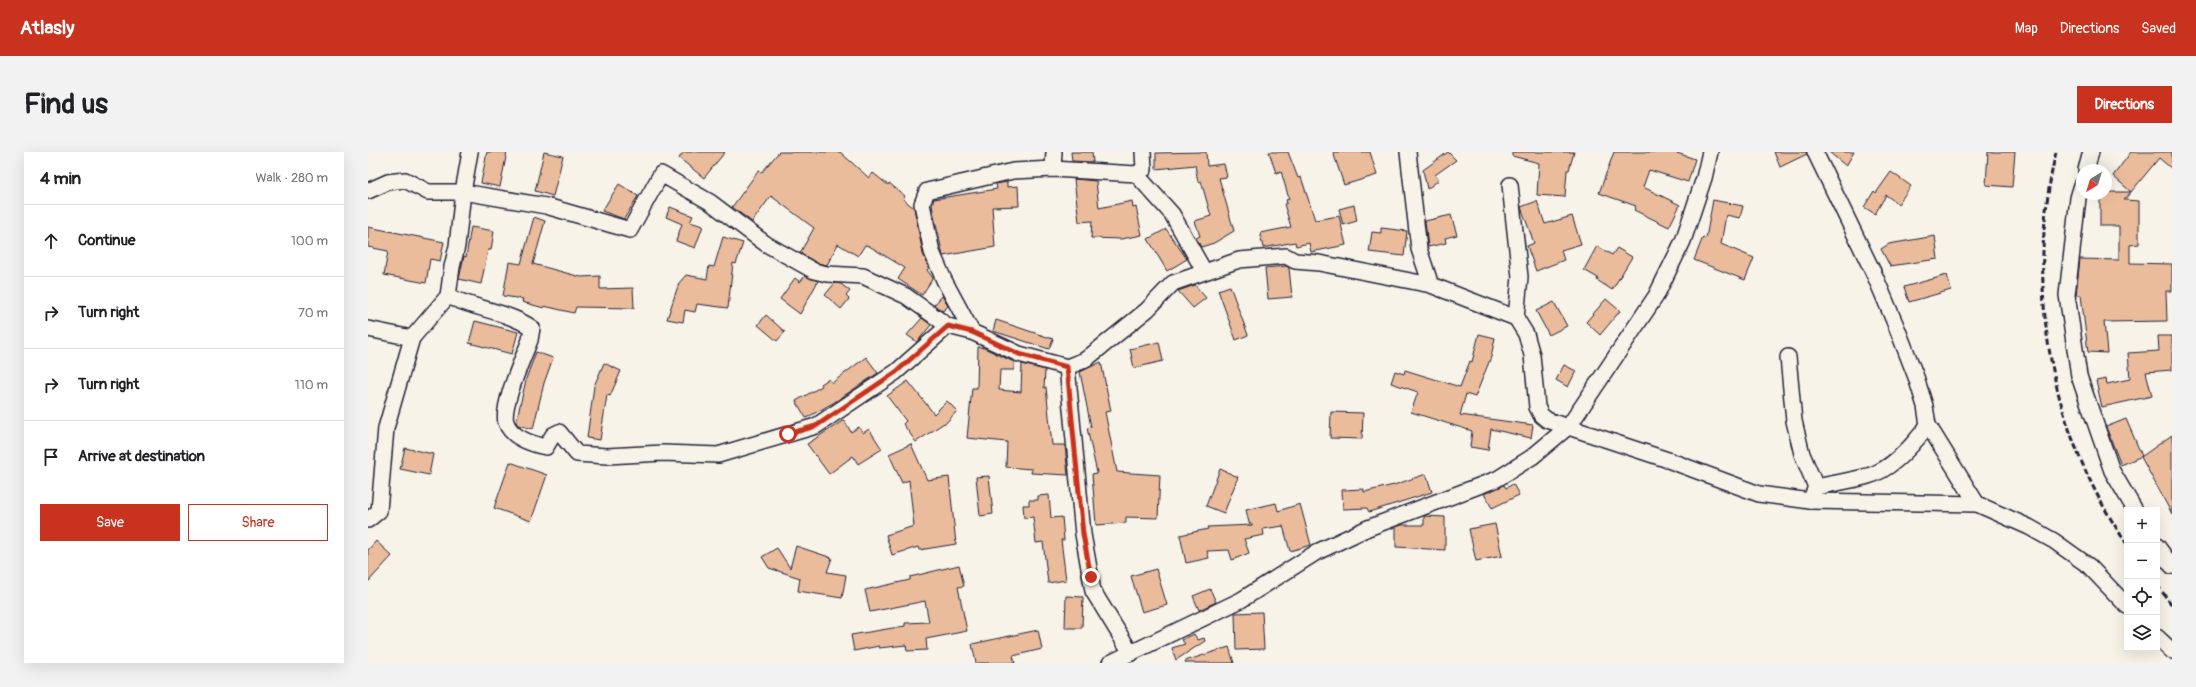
<!DOCTYPE html>
<meta charset="utf-8">
<style>
:root{--surface:#fff;--page:#f2f2f2;--text:#202124;--muted:#757577;--line:#e0e0e0;--accent:#c8321e}
body{margin:0;font-family:Pangolin,sans-serif;background:var(--page);color:var(--text)}
.controls{position:absolute;right:12px;bottom:12px;display:grid;overflow:hidden;border-radius:0px;box-shadow:0 4px 16px #0002}
.controls button{width:36px;height:36px;display:grid;place-items:center;padding:0;border:0;border-bottom:1px solid var(--line);background:var(--surface);color:var(--text);font:20px sans-serif}
.compass{position:absolute;left:1708px;top:12px;width:36px;height:36px;border-radius:50%;background:var(--surface);box-shadow:0 4px 16px #0002;rotate:218deg}
.stop{position:absolute;width:12px;height:12px;margin:-9px;border:3px solid #c8321e;border-radius:50%;background:#fff}
.stop.end{background:#c8321e;border-color:#fff;box-shadow:0 1px 4px #0008}
.list{margin:0;padding:0;list-style:none}
h2{display:flex;justify-content:space-between;align-items:center;height:52px;margin:0;padding:0 16px;font-size:17px}
h2 small{font-size:13px;font-weight:400;color:var(--muted)}
.list li{display:grid;grid-template-columns:26px 1fr auto;gap:12px;align-items:center;box-sizing:border-box;height:72px;padding:0 16px;border-top:1px solid var(--line)}
.list b{display:block;font-size:15px;white-space:nowrap}
.list em{font-size:13px;font-style:normal;color:var(--muted)}
.actions{display:flex;gap:8px;padding:12px 16px}
.actions a{flex:1;padding:9px 0;border:1px solid var(--accent);border-radius:0px;text-align:center;font-size:14px;color:var(--accent)}
.actions .main{background:var(--accent);color:#fff}
.icon{flex:none;width:22px;height:22px;fill:none;stroke:currentColor;stroke-width:2;stroke-linecap:round;stroke-linejoin:round}
.map{position:relative;flex:none;width:1804px;height:511px;overflow:hidden;border-radius:0px}
header{display:flex;align-items:center;gap:24px;box-sizing:border-box;height:56px;padding:0 20px;background:var(--accent);color:#fff}
header strong{font-size:19px}
nav{display:flex;gap:22px;margin-inline-start:auto;font-size:14px}
.intro{display:flex;align-items:center;justify-content:space-between;box-sizing:border-box;height:96px;padding:0 24px}
h1{margin:0;font-size:28px}
.button{padding:10px 18px;border-radius:0px;background:var(--accent);color:#fff;font-size:14px;font-weight:700}
main{display:flex;gap:24px;padding:0 24px}
aside{flex:1;background:var(--surface);border-radius:0px;box-shadow:0 4px 16px #0002}
.map>svg:first-child{display:block}
.building{fill:#ebbc9b;stroke:#22223b}
.lines{fill:none;stroke-linecap:round;stroke-linejoin:round}
.minor-casing{stroke:#22223b;stroke-width:18}
.minor{stroke:#f7f3e8;stroke-width:15}
.rail{stroke:#22223b;stroke-width:3;stroke-dasharray:6 3;stroke-linecap:butt}
.route{stroke:#c8321e;stroke-width:5}
</style>
<header>
<strong>Atlasly</strong>
<nav><a>Map</a><a>Directions</a><a>Saved</a></nav>
</header>
<div class="intro"><h1>Find us</h1><a class="button">Directions</a></div>
<main>
<aside>
<h2>4 min<small>Walk · 280 m</small></h2>
<ul class="list">
<li><svg class="icon" aria-label="ahead" viewBox="0 0 24 24"><path d="M12 20V5M6 11l6-6 6 6"/></svg><div><b>Continue</b></div><em>100 m</em></li>
<li><svg class="icon" aria-label="right" viewBox="0 0 24 24"><path d="M7 20v-9h11M14 6l5 5-5 5"/></svg><div><b>Turn right</b></div><em>70 m</em></li>
<li><svg class="icon" aria-label="right" viewBox="0 0 24 24"><path d="M7 20v-9h11M14 6l5 5-5 5"/></svg><div><b>Turn right</b></div><em>110 m</em></li>
<li><svg class="icon" aria-label="arrive" viewBox="0 0 24 24"><path d="M6 21V4h12l-3 4 3 4H6"/></svg><div><b>Arrive at destination</b></div></li>
</ul>
<div class="actions"><a class="main">Save</a><a>Share</a></div>
</aside>
<div class="map">
<svg width="1804" height="511" viewBox="0 0 1804 511">
<rect width="100%" height="100%" fill="#f7f3e8"/>
<filter id="ink" filterUnits="userSpaceOnUse"><feTurbulence type="fractalNoise" baseFrequency=".025" numOctaves="2"/><feDisplacementMap in="SourceGraphic" scale="8" xChannelSelector="R" yChannelSelector="G"/><feConvolveMatrix kernelMatrix="1 2 1 2 8 2 1 2 1" color-interpolation-filters="sRGB"/></filter>
<g filter="url(#ink)">
<g class="building">
<polygon points="119,0 139,0 132,35 113,31"/>
<polygon points="176,0 195,4 185,44 167,39"/>
<polygon points="316,0 357,0 336,26 311,6"/>
<polygon points="411,0 472,0 501,26 505,21 520,33 521,31 537,44 535,47 546,56 555,102 561,115 559,118 565,126 554,143 530,127 537,116 501,94 497,93 490,104 470,92 459,113 449,111 432,101 446,76 403,44 384,70 364,55 391,18 394,20"/>
<polygon points="703,0 724,0 725,10 704,9"/>
<polygon points="838,0 839,14 856,12 859,25 851,26 866,79 846,91 833,95 828,86 832,84 827,69 843,64 833,29 830,30 827,13 788,17 788,1"/>
<polygon points="901,0 920,0 930,26 933,25 947,68 971,64 978,93 943,100 941,91 928,94 927,90 895,96 892,81 923,75 916,52 919,51 918,48 921,47 913,19 908,21"/>
<polygon points="965,0 1002,0 1009,23 976,33"/>
<polygon points="1080,0 1088,8 1067,23 1071,28 1059,37 1055,18"/>
<polygon points="1144,0 1206,0 1201,18 1199,18 1197,45 1169,43 1171,11 1144,4"/>
<polygon points="1246,0 1306,0 1327,7 1320,30 1281,18 1275,35 1312,53 1301,75 1266,58 1268,54 1231,41"/>
<polygon points="1406,0 1438,0 1439,2 1412,15"/>
<polygon points="1461,0 1486,0 1478,14"/>
<polygon points="1620,0 1647,0 1644,35 1618,33"/>
<polygon points="1763,0 1804,0 1804,17 1791,6 1763,40 1745,24"/>
<polygon points="1523,20 1543,34 1530,52 1518,43 1507,62 1496,55 1506,39 1508,41"/>
<polygon points="706,27 728,29 731,56 764,49 765,56 768,55 774,83 753,87 723,86 724,69 711,70"/>
<polygon points="639,30 639,35 650,34 651,54 624,55 627,95 575,104 565,59 564,52 566,47 629,37 628,32"/>
<polygon points="251,32 270,44 256,67 234,59"/>
<polygon points="1738,40 1763,40 1756,48 1771,49 1771,92 1762,93 1762,111 1804,112 1804,139 1798,139 1799,169 1736,170 1739,201 1720,200 1713,143 1708,143 1712,107 1751,108 1751,74 1732,74 1732,42 1738,42"/>
<polygon points="1345,48 1375,54 1372,66 1358,63 1353,92 1386,106 1377,128 1326,108 1335,85 1338,86"/>
<polygon points="1169,49 1177,72 1204,64 1213,92 1193,98 1196,108 1168,119 1159,94 1166,91 1153,55"/>
<polygon points="986,53 989,69 975,73 971,57"/>
<polygon points="302,55 325,64 322,70 335,74 327,96 308,89 314,72 298,65"/>
<polygon points="1083,63 1089,83 1077,86 1078,91 1060,95 1057,69"/>
<polygon points="166,65 177,69 165,112 213,125 232,124 232,137 265,136 266,156 208,155 206,161 176,154 176,156 154,150 155,147 135,144 141,110 153,112"/>
<polygon points="0,75 76,90 72,109 62,107 58,131 16,123 20,99 0,95"/>
<polygon points="103,75 126,79 123,98 120,98 113,132 91,127 96,104 98,105"/>
<polygon points="1013,76 1039,79 1036,104 1001,100 1004,80 1013,81"/>
<polygon points="798,77 819,107 799,119 780,87"/>
<polygon points="1567,84 1570,107 1522,114 1513,97 1521,92"/>
<polygon points="355,85 375,91 368,112 365,111 360,156 329,152 327,160 317,158 315,170 299,167 311,131 318,123 339,127 341,114 346,115"/>
<polygon points="1229,94 1244,103 1249,96 1264,105 1244,138 1229,128 1230,126 1216,118"/>
<polygon points="918,114 921,116 924,145 900,147 897,116"/>
<polygon points="1579,123 1583,138 1541,150 1536,135"/>
<polygon points="437,124 450,129 432,162 412,147 427,126 432,130"/>
<polygon points="467,131 473,132 482,139 478,144 481,147 473,157 457,143"/>
<polygon points="827,133 838,146 825,156 810,139"/>
<polygon points="862,134 880,183 868,188 850,138"/>
<polygon points="574,144 580,154 575,159 566,153"/>
<polygon points="1238,147 1252,159 1232,183 1218,170"/>
<polygon points="1186,150 1199,174 1181,183 1168,159"/>
<polygon points="398,163 417,180 409,189 390,173"/>
<polygon points="554,166 563,173 549,190 539,183"/>
<polygon points="628,168 685,187 681,197 625,179"/>
<polygon points="107,169 150,180 144,202 101,191"/>
<polygon points="1111,182 1127,186 1123,205 1107,245 1098,242 1092,263 1165,273 1163,286 1123,277 1120,298 1102,295 1104,279 1043,260 1050,240 1023,231 1027,219 1036,222 1037,218 1092,235 1102,209 1104,210"/>
<polygon points="1790,184 1804,184 1804,218 1778,220 1784,244 1734,255 1728,229 1738,227 1739,232 1762,227 1760,201 1791,199"/>
<polygon points="791,190 795,209 766,216 762,197"/>
<polygon points="610,195 616,196 646,210 646,218 632,218 631,238 653,240 654,212 677,218 676,236 678,235 684,293 697,293 700,323 663,321 664,317 638,315 639,290 599,286 604,236 609,236"/>
<polygon points="168,200 185,206 176,231 165,277 150,273 148,270 159,224"/>
<polygon points="498,205 510,221 465,251 438,266 428,249 454,234 453,232 461,227 464,231"/>
<polygon points="733,210 743,259 737,260 749,320 792,323 790,366 758,365 758,371 728,373 724,322 729,321 719,276 723,275 712,220"/>
<polygon points="236,211 253,219 242,244 239,243 232,288 219,286 226,234"/>
<polygon points="1196,213 1208,219 1200,235 1188,228"/>
<polygon points="540,229 566,262 579,249 589,259 577,272 576,271 548,290 535,272 538,269 519,244"/>
<polygon points="963,260 995,261 994,287 962,286"/>
<polygon points="1758,267 1774,304 1753,313 1738,275"/>
<polygon points="476,268 483,280 491,275 495,281 501,277 514,297 490,312 485,304 461,322 439,292"/>
<polygon points="1804,283 1804,362 1773,305"/>
<polygon points="543,292 559,328 581,325 588,392 551,398 550,395 524,403 518,383 546,374 541,328 534,331 521,302"/>
<polygon points="37,296 65,302 61,323 32,317"/>
<polygon points="142,310 179,323 163,369 126,356"/>
<polygon points="852,317 870,325 856,361 838,354"/>
<polygon points="1058,322 1064,340 1001,360 999,356 975,357 974,338 996,337 996,340 1026,333"/>
<polygon points="621,324 625,362 612,364 608,325"/>
<polygon points="1145,332 1151,343 1124,356 1116,342 1136,333 1138,336"/>
<polygon points="681,343 683,366 694,365 696,388 693,388 698,428 680,431 675,390 668,391 665,365 656,366 655,353 661,353 661,348 670,348 670,344"/>
<polygon points="908,351 910,359 932,352 943,393 922,399 915,374 895,377 896,383 876,387 881,401 864,408 861,398 839,399 841,406 818,411 812,383 840,377 839,375 885,373 881,371 878,358"/>
<polygon points="1056,364 1077,365 1077,398 1028,395 1028,375 1034,373 1056,373"/>
<polygon points="1127,372 1134,404 1108,409 1101,377"/>
<polygon points="8,389 24,404 0,430 0,398"/>
<polygon points="428,394 464,406 459,420 478,423 474,446 430,439 432,426 401,416 394,405 409,396 422,416"/>
<polygon points="591,413 596,434 590,435 599,479 558,487 559,498 539,499 538,493 511,496 511,494 486,499 483,483 537,474 537,471 561,470 557,449 502,460 497,438 542,428 542,425"/>
<polygon points="788,417 799,453 774,460 763,424"/>
<polygon points="842,437 848,450 831,458 825,444"/>
<polygon points="698,444 715,445 714,476 697,476"/>
<polygon points="894,460 896,497 868,498 867,461"/>
<polygon points="670,478 674,497 645,504 647,511 608,511 604,492"/>
<polygon points="826,482 830,488 836,486 837,489 808,508 804,496 817,492 814,488"/>
<polygon points="861,495 866,511 818,511 817,509"/>
</g>
<g class="lines">
<defs>
<g id="minor">
<polyline points="1040,0 1051,97 1063,133"/>
<polyline points="1447,0 1507,124 1529,176 1548,225 1557,254 1560,273 1609,352"/>
<polyline points="685,17 686,0"/>
<polyline points="1718,18 1723,0"/>
<polyline points="768,22 804,62 836,119"/>
<polyline points="1142,33 1152,125 1148,166"/>
<polyline points="1714,33 1710,46 1699,143 1711,224 1744,319 1767,358"/>
<polyline points="0,39 20,30 37,28 60,40 95,40 178,54 262,78 293,22 342,50 398,92 446,119 459,122 495,124 538,144 580,174 604,180 651,202 699,215 717,208 779,158 805,131 871,108 918,104 927,109 951,111 1063,133 1148,166 1158,182 1164,203 1169,255 1173,263 1179,268 1300,308 1391,342 1442,349 1609,352 1661,375 1686,389 1721,414 1759,454"/>
<path d="M 80,144 C 106,157 139,159 164,176 L 162,188 C 156,204 133,254 138,270 C 143,286 164,292 178,295 L 185,283 L 191,280 L 209,302 L 239,304 L 295,301 L 350,303 L 448,274 L 528,220 L 580,174"/>
<polyline points="0,177 44,186 80,144 84,115 89,94 95,40 102,0"/>
<polyline points="604,180 576,128 564,100 554,52 559,39 645,19 685,17 768,22 776,17 775,0"/>
<polyline points="1420,205 1426,269 1434,302 1448,335"/>
<polyline points="699,215 715,382 725,439 763,501"/>
<path d="M 1442,349 L 1448,335 C 1465,331 1483,329 1500,324 C 1523,318 1546,292 1560,273"/>
<polyline points="0,368 11,359 18,276 44,186"/>
<polyline points="1789,394 1804,414"/>
<polyline points="1789,485 1804,499"/>
<polyline points="742,511 873,448 949,400 1000,376 1129,327 1164,305 1201,274 1288,144 1315,89 1336,26 1342,0"/>
</g>
</defs>
<use href="#minor" class="minor-casing"/>
<use href="#minor" class="minor"/>
<g class="rail">
<path d="M 1688,0 C 1657,135 1680,278 1759,392"/>
<polyline points="1789,433 1804,453"/>
</g>
</g>
</g>
<g class="lines" filter="url(#ink)">
<polyline class="route" points="420,282 448,274 528,220 580,174 604,180 651,202 699,215 715,382 723,425"/>
</g>
</svg>
<div class="controls">
<button>+</button>
<button>−</button>
<button><svg class="icon" aria-label="locate" viewBox="0 0 24 24"><circle cx="12" cy="12" r="6"/><path d="M12 2v4M12 18v4M2 12h4M18 12h4"/></svg></button>
<button><svg class="icon" aria-label="layers" viewBox="0 0 24 24"><path d="M12 4l9 5-9 5-9-5zM3 14l9 5 9-5"/></svg></button>
</div>
<svg class="compass" viewBox="-18 -18 36 36"><path d="M0-13l5 13h-10z" fill="#e53935"/><path d="M0 13l5-13h-10z" fill="#757577"/></svg>
<div class="stop" style="left:420px;top:282px"></div>
<div class="stop end" style="left:723px;top:425px"></div>
</div>
</main>
